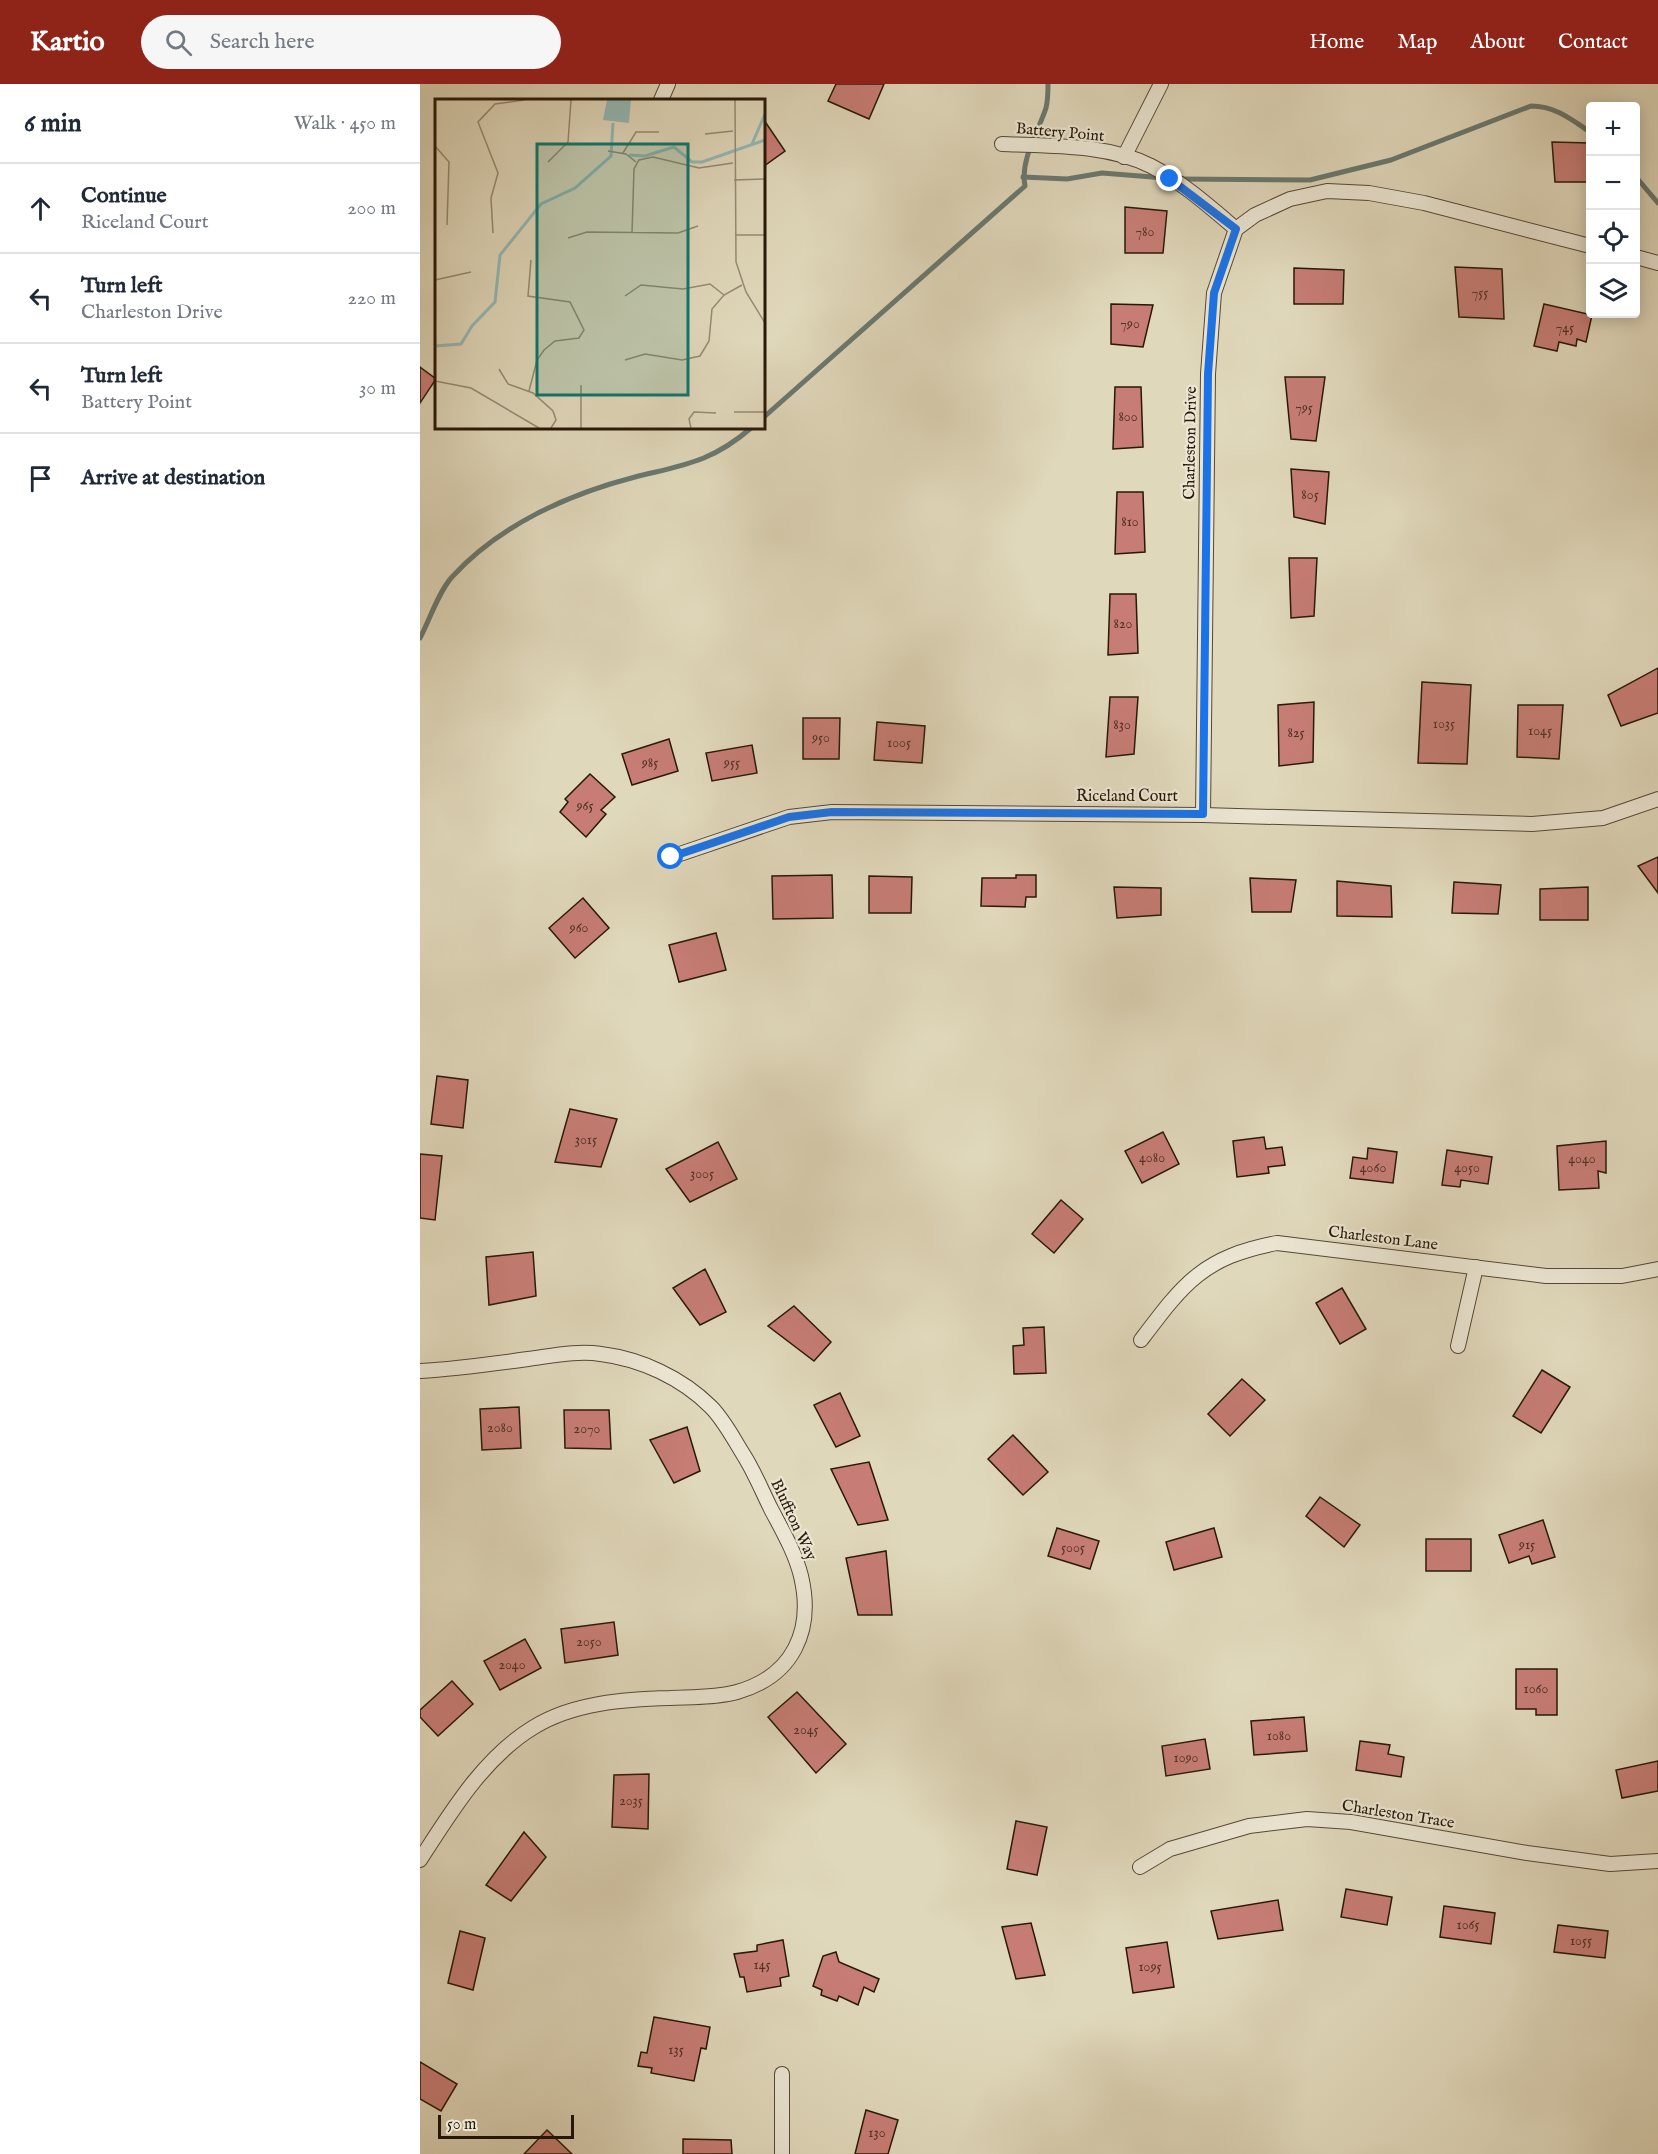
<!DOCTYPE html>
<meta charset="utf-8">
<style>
:root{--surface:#fff;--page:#f6f6f7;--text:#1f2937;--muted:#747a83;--line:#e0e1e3;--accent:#8f2418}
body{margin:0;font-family:"IM FELL English",serif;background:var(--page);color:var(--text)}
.controls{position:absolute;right:18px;top:18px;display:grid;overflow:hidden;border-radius:6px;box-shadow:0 3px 15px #0003}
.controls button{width:54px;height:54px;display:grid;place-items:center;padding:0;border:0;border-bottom:2px solid var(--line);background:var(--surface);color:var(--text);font:30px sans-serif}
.scale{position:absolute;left:18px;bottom:15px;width:136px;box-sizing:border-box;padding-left:6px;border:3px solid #281809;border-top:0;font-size:16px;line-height:21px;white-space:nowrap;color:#281809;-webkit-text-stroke:4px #ebe6d3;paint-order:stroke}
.stop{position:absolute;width:18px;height:18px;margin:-14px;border:4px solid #1a73e8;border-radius:50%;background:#fff}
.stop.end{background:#1a73e8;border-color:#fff;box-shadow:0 2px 6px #0008}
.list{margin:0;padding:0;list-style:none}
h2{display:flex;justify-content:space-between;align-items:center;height:78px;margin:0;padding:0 24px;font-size:26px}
h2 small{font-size:20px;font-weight:400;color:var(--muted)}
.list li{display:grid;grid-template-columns:39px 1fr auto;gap:18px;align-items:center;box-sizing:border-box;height:90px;padding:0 24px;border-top:2px solid var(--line)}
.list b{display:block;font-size:22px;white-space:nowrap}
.list p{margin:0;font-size:20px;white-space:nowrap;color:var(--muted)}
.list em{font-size:20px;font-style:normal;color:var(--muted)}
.icon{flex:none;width:33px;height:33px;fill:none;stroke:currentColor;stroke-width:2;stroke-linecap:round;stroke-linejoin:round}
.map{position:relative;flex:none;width:1238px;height:2070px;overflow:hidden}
header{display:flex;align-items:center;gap:36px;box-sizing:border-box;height:84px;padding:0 30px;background:var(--accent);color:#fff}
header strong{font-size:28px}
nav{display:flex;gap:33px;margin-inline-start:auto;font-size:21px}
.search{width:420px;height:54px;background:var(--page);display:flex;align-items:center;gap:15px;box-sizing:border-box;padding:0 21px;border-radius:33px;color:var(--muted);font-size:22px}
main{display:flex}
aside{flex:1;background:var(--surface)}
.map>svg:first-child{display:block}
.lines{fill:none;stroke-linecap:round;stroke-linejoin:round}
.stream{stroke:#697971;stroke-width:5}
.building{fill:#c77d75;stroke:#281809;stroke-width:1.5}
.minor-casing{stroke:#564836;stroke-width:16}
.minor{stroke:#ebe6d3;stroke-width:14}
.route{stroke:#1a73e8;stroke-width:8}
.labels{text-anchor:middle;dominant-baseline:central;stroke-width:4.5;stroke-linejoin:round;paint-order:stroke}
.number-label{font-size:14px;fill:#503124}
.street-label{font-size:16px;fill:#281809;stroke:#ebe6d3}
.inset-river{fill:none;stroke:#94b9b6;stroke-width:3}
.inset-road{fill:none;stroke:#968b74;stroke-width:1.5}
.view{fill:#0f766e;fill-opacity:0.15;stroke:#0f766e;stroke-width:3}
.inset-edge{fill:none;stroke:#281809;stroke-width:3}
</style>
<header>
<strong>Kartio</strong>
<div class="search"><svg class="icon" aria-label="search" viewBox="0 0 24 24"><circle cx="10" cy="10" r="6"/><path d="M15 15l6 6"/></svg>Search here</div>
<nav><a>Home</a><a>Map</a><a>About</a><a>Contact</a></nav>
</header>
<main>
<aside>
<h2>6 min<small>Walk · 450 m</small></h2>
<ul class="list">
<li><svg class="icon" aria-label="ahead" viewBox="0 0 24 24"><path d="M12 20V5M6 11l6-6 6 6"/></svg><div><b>Continue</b><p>Riceland Court</p></div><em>200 m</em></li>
<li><svg class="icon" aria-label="left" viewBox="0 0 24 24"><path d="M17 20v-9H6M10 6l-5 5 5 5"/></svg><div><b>Turn left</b><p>Charleston Drive</p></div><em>220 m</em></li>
<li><svg class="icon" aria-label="left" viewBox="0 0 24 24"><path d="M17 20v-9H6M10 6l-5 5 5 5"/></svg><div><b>Turn left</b><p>Battery Point</p></div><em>30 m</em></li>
<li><svg class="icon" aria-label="arrive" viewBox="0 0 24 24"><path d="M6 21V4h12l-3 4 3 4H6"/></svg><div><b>Arrive at destination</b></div></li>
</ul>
</aside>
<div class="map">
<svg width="1238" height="2070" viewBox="0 0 1238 2070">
<rect width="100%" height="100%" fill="#e0d8bb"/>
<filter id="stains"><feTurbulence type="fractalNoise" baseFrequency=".00333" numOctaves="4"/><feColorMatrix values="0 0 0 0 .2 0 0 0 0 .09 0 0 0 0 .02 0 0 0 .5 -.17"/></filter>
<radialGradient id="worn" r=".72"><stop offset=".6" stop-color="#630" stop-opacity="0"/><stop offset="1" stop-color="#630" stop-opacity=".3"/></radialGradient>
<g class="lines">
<g class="stream">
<polyline points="603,93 647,95 682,89 745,94"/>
<polyline points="1216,93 1238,119"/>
<path d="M 760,95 L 890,96 L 971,76 L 1111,22 C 1135,22 1151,35 1170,48"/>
<path d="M 344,333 L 605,102 C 600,76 618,48 626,24 C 628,16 628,8 628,0"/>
<path d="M 0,554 C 9,537 19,507 32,493 C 79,441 149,410 215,393 C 263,381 292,378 331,344"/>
</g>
</g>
<g class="building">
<polygon points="416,0 464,0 449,35 408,17"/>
<polygon points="344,36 365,67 344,82"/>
<polygon points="1132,58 1170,59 1170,98 1135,98"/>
<polygon points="705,123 747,127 743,169 705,169"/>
<polygon points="1035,183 1082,185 1084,235 1039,233"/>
<polygon points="874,184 924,186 923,220 874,220"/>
<polygon points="691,220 733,221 723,263 691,260"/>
<polygon points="1124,220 1172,231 1166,258 1157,255 1156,262 1139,258 1137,267 1114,262"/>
<polygon points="0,283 16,295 0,319"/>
<polygon points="865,293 905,293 896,357 871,355"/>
<polygon points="695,303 721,303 723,363 693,365"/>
<polygon points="871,385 909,388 905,440 874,433"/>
<polygon points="697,408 723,408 725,468 695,470"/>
<polygon points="869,474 897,474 894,532 871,534"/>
<polygon points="690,510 716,510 718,569 688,571"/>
<polygon points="1238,584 1238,629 1201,642 1188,611"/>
<polygon points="1002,598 1051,601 1047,680 998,679"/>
<polygon points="690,613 718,613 714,670 686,673"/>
<polygon points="894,618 893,678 859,682 858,621"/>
<polygon points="1098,621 1143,621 1139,675 1097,673"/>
<polygon points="383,634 420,634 419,675 383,675"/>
<polygon points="457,638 505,642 502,679 454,676"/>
<polygon points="249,655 258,687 212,701 202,670"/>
<polygon points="332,661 337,689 292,697 286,669"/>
<polygon points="170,690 195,713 181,726 186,730 166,753 140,728 148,718 145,715"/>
<polygon points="1238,773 1238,809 1218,782"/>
<polygon points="412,791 413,834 353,835 352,792"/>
<polygon points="596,791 616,791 616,813 606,813 605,823 561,822 562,794 596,794"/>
<polygon points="449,792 492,793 491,829 449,829"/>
<polygon points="830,794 876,796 871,828 832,828"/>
<polygon points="917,797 971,802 972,833 917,832"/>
<polygon points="1034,798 1081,801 1078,830 1032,829"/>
<polygon points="694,803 741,804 741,831 697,834"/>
<polygon points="1168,803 1168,836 1120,836 1120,805"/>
<polygon points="163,814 189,844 155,874 129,844"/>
<polygon points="296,849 306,886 259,898 249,861"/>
<polygon points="17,992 48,996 43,1044 11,1040"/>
<polygon points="150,1025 197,1035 181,1083 135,1078"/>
<polygon points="743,1048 759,1080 722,1099 705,1067"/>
<polygon points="844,1053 846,1065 862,1063 865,1081 848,1083 849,1089 817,1093 813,1057"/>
<polygon points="1186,1057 1186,1089 1178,1087 1179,1104 1139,1106 1137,1062"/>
<polygon points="298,1058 317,1095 270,1118 246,1085"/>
<polygon points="948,1064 977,1068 973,1099 930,1094 933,1073 947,1075"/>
<polygon points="1027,1066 1072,1073 1068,1100 1041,1096 1040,1103 1022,1101"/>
<polygon points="0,1070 22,1072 15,1136 0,1134"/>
<polygon points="641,1116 663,1135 634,1169 612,1150"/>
<polygon points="113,1168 116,1212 69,1221 66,1173"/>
<polygon points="285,1185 306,1228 280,1241 253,1204"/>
<polygon points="922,1204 946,1245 920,1260 896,1219"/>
<polygon points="374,1222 411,1258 394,1277 348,1242"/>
<polygon points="624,1243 626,1289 594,1290 593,1262 604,1261 603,1244"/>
<polygon points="1122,1286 1150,1303 1121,1349 1093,1332"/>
<polygon points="822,1295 845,1316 810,1352 788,1330"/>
<polygon points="420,1309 440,1352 416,1363 394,1321"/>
<polygon points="99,1323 101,1364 62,1366 60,1325"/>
<polygon points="144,1326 189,1326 191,1365 145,1364"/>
<polygon points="267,1343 280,1387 254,1399 230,1356"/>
<polygon points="593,1351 628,1388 603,1411 568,1375"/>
<polygon points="449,1378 468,1436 438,1441 411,1385"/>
<polygon points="900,1413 940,1441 924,1463 886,1432"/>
<polygon points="1123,1436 1135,1473 1112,1480 1109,1472 1089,1479 1079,1451"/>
<polygon points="637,1444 679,1457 670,1485 628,1472"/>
<polygon points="794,1444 802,1473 754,1486 746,1458"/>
<rect x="1006" y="1455" width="45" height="32"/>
<polygon points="466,1467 472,1531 438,1531 426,1474"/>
<polygon points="194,1538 198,1571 145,1579 141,1545"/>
<polygon points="105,1555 121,1584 80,1606 64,1577"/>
<polygon points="1096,1585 1137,1585 1137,1631 1116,1631 1116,1625 1096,1625"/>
<polygon points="32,1597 53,1620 18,1652 0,1633 0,1626"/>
<polygon points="377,1608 426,1660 396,1689 348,1633"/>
<polygon points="884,1633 887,1667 834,1671 831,1637"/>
<polygon points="785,1655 790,1685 746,1692 742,1662"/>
<polygon points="940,1657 970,1661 968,1670 984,1673 981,1693 936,1686"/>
<polygon points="1238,1677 1238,1707 1202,1714 1196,1686"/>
<polygon points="229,1690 228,1745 192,1743 194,1691"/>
<polygon points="596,1737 627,1743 617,1791 587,1785"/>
<polygon points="104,1748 126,1773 91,1817 66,1801"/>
<polygon points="926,1805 972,1813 967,1841 921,1833"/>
<polygon points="858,1816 863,1846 798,1855 791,1827"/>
<polygon points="1024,1822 1075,1829 1071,1860 1020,1853"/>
<polygon points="611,1839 625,1891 596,1895 582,1843"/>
<polygon points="1138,1841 1188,1847 1185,1874 1134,1868"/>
<polygon points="40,1847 65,1854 53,1906 28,1899"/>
<polygon points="363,1856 369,1892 360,1894 361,1902 327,1908 324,1893 320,1893 314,1870 337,1867 337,1861"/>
<polygon points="747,1858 754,1903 713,1909 706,1864"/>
<polygon points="416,1868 419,1878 459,1895 454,1908 444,1903 438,1921 419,1912 417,1917 401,1911 402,1906 393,1902 403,1872"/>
<polygon points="234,1933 290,1943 286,1965 281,1964 274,1997 231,1989 232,1984 218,1982 221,1968 227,1969"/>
<polygon points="0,1978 37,2000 21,2027 0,2015"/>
<polygon points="446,2026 478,2036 468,2070 435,2070"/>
<polygon points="127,2046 152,2070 104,2070"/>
<polygon points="263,2055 311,2056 312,2070 263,2070"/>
</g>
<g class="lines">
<defs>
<g id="minor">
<polyline points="241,16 248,0"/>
<path d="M 582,60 C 631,62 687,60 731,82 C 762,98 790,123 816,145"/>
<polyline points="704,73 741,0"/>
<polyline points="1216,173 1238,179"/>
<polyline points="783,731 788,290 794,209 816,145 835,131 870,115 907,107 949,109 1004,119 1170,162"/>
<polyline points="251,773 369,733 412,728 783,731 1112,740 1183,734 1238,715"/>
<path d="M 721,1256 C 764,1199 783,1173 857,1159 L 1126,1192 L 1202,1192 L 1238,1185"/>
<polyline points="1038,1262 1056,1183"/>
<path d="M 0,1287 C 36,1285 72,1280 108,1275 C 131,1272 158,1266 181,1270 C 221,1275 262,1294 291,1323 C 304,1336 313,1354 323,1370 C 334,1387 342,1407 351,1425 C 362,1446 375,1468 381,1492 C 394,1547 373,1592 317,1608 C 295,1614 271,1613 250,1614 C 205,1615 153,1619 114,1643 C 64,1673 31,1728 0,1776"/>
<polyline points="720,1783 750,1765 829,1742 887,1735 931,1738 1107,1769 1190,1780 1238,1777"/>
<polyline points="362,1990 362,2070"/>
</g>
</defs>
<use href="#minor" class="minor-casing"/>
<use href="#minor" class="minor"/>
</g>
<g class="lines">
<polyline class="route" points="251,773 369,733 412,728 783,730 788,290 794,209 816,145 750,95"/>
</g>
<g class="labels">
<g class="number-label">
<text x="725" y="148">780</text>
<text x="1060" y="209">755</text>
<text x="710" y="240">790</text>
<text x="1145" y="244">745</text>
<text x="884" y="324">795</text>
<text x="708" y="333">800</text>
<text x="890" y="411">805</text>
<text x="710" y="438">810</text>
<text x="703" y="540">820</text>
<text x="1024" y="640">1035</text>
<text x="702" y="641">830</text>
<text x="1120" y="647">1045</text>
<text x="876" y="649">825</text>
<text x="401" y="654">950</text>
<text x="479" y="659">1005</text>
<text x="230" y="679">985</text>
<text x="312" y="679">955</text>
<text x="165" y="722">965</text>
<text x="159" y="844">960</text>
<text x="166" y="1056">3015</text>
<text x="732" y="1074">4080</text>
<text x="1162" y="1075">4040</text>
<text x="953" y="1084">4060</text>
<text x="1047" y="1084">4050</text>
<text x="282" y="1090">3005</text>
<text x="80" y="1344">2080</text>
<text x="167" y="1345">2070</text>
<text x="1107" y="1461">915</text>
<text x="653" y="1464">5005</text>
<text x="169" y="1558">2050</text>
<text x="92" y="1581">2040</text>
<text x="1116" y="1605">1060</text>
<text x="386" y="1646">2045</text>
<text x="859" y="1652">1080</text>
<text x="766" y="1674">1090</text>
<text x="211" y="1717">2035</text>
<text x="1048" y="1841">1065</text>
<text x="1161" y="1857">1055</text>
<text x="342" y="1881">145</text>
<text x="730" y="1883">1095</text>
<text x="256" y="1966">135</text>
<text x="457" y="2049">130</text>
</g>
<g class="street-label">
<text transform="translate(640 49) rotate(5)">Battery Point</text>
<text transform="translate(771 359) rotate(-89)">Charleston Drive</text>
<text x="707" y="713">Riceland Court</text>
<text transform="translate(963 1155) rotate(7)">Charleston Lane</text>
<text transform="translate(373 1436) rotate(65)">Bluffton Way</text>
<text transform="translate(978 1731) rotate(9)">Charleston Trace</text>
</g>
</g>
<g transform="translate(15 15)">
<rect width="330" height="330" fill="#e0d8bb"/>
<path d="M 172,1 L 196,1 L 194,24 L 168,21 Z" fill="#94b9b6"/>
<path class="inset-river" d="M 317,45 L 330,15M 194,56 L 210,57 L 239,48 L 257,63 L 267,63 L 330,41M 0,247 L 26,245 L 37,227 L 60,203 L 65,156 L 106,105 L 140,89 L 176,57 L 178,24"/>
<path class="inset-road" d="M 300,1 L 301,163 L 311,193 L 330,224M 270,35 L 298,32M 0,47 L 14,63 L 12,126M 173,52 L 191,55 L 201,63M 188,54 L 201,33 L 224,33M 113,63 L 133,43 L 136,1M 299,81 L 330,80M 58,134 L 56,99 L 63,74 L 43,23 L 60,5 L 89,1M 197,134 L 199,70 L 204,61 L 218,58 L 264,69 L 298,64M 300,136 L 330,136M 133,139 L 152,133 L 243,134 L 263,127M 0,181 L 36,173M 190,197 L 206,186 L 248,190 L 275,185 L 289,196M 190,261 L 210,255 L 247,261 L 265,257 L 274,242 L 277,210 L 289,196 L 307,186M 64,270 L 73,285 L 98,294 L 118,312 L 121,321 L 116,329M 0,282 L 36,289 L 104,329M 146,286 L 146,329M 94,292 L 102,261 L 109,251 L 120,242 L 144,239 L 149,231 L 135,203 L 93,197 L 96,161M 299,313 L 330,313M 256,329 L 254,320 L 259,313 L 281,314"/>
<path class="view" d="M 102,45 L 253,45 L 253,296 L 102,296 Z"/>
<rect width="330" height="330" class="inset-edge"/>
</g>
<rect width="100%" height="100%" filter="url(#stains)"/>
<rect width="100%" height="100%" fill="url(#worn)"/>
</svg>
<div class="controls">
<button>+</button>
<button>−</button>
<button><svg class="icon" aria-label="locate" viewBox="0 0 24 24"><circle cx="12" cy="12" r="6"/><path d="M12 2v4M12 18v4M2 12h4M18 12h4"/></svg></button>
<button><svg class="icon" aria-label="layers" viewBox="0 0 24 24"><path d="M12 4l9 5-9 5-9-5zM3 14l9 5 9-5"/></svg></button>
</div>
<div class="scale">50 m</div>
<div class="stop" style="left:251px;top:773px"></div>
<div class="stop end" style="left:750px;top:95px"></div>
</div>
</main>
